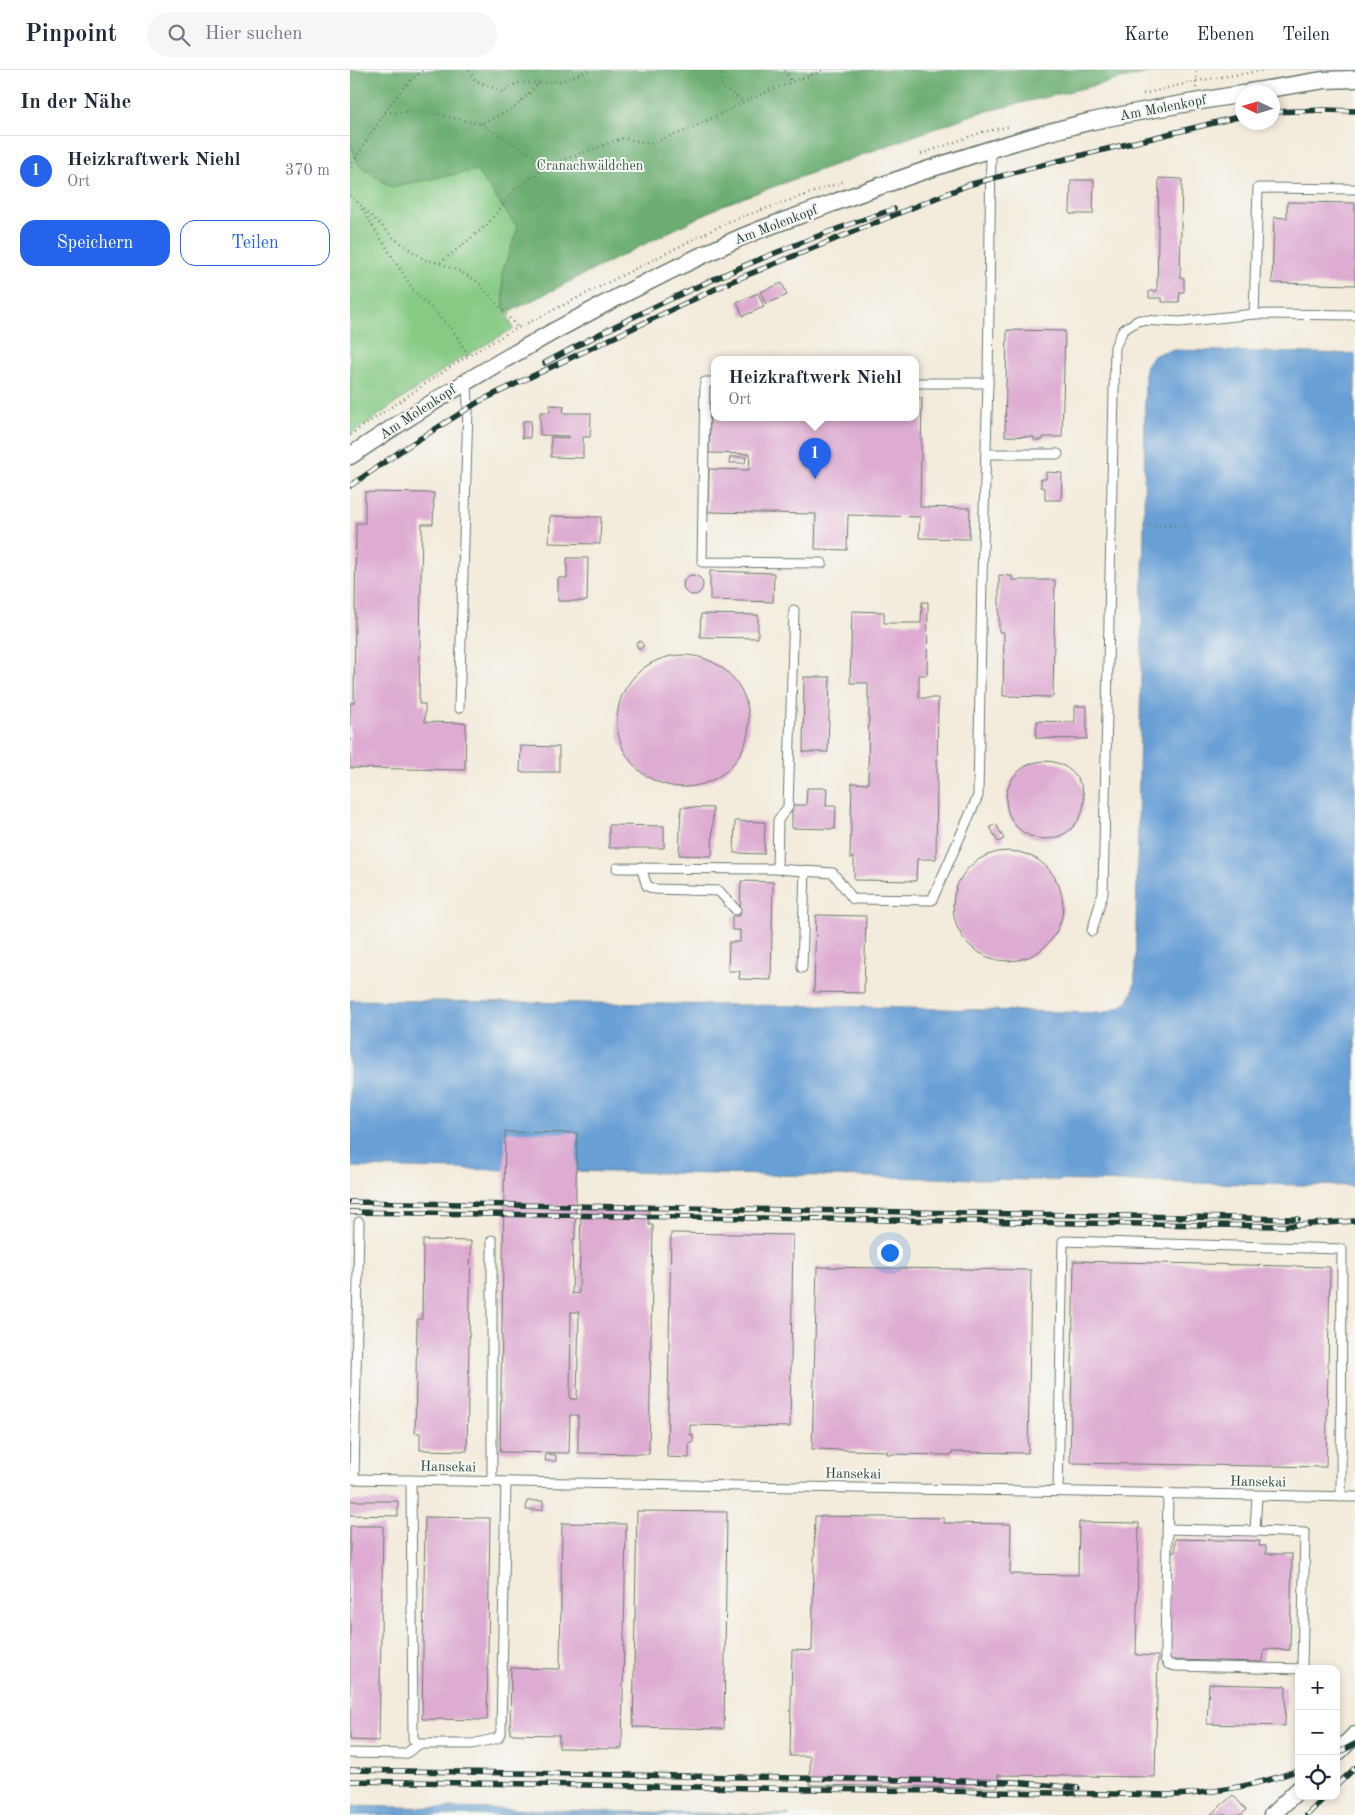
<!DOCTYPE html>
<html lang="de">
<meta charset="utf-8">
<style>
:root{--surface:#fff;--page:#f6f6f7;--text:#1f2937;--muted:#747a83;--line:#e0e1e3;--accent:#2563eb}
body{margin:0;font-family:"Old Standard TT",serif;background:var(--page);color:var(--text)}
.controls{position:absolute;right:15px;bottom:15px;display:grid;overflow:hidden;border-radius:10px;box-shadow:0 2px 8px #0003}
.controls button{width:45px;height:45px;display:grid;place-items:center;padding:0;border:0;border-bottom:1px solid var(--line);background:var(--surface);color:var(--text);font:25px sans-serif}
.compass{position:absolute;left:885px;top:15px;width:45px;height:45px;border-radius:50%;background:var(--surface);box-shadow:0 2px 8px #0003;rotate:274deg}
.you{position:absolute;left:539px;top:1182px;width:18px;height:18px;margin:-12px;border:4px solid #fff;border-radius:50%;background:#1a73e8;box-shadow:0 0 0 8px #1a73e833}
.badge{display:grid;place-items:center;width:32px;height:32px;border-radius:50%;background:var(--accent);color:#fff;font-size:16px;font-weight:700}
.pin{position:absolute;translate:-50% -41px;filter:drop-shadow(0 1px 2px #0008)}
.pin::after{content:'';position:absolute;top:26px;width:18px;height:15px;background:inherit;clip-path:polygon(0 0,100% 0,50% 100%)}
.popup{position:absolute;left:361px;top:286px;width:208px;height:65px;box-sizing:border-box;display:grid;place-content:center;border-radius:10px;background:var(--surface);filter:drop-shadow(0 1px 4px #0005);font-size:16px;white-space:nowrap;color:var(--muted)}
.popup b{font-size:19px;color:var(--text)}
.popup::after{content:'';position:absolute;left:50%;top:100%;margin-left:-10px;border:10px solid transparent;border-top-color:var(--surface)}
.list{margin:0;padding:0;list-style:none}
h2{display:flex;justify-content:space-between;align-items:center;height:65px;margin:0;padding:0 20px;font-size:21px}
h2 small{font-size:16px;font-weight:400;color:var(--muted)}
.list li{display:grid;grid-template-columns:32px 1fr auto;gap:15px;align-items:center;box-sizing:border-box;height:70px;padding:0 20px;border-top:1px solid var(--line)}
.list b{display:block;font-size:19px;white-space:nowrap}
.list p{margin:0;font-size:16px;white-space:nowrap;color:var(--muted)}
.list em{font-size:16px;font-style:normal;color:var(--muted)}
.actions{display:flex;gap:10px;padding:15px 20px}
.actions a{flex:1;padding:11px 0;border:1px solid var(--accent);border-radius:15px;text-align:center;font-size:18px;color:var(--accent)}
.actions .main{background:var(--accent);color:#fff}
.icon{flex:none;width:28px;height:28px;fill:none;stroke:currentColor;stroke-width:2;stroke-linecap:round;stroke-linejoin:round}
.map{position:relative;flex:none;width:1005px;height:1745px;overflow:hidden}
header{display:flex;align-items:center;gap:30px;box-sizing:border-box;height:70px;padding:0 25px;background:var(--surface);border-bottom:1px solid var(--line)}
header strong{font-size:24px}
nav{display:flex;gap:28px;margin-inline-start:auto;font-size:18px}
.search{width:350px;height:45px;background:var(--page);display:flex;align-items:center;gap:12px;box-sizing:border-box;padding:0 18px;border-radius:28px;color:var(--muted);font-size:19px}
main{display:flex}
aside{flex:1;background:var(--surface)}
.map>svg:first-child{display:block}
.green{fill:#86ca84;stroke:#52845c}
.forest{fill:#6cae72;stroke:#467653}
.water{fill:#679fd5;stroke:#436e84}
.building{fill:#deacd2;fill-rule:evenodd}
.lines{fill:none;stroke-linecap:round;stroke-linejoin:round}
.lane-casing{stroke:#697a6e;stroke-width:11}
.street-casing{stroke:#697a6e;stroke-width:19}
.path{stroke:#697a6e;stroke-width:2.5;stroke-dasharray:1 4;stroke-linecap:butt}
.lane{stroke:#fff;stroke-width:9}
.street{stroke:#fff;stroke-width:16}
.rail-casing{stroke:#1f3d34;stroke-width:5.5}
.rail{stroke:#f6f6f2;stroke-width:4;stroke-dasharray:11;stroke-linecap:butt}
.labels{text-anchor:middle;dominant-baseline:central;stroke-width:4;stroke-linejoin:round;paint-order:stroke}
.street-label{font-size:14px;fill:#1f3d34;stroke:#f6f6f2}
.park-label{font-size:14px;fill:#396048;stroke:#f6f6f2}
</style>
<header>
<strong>Pinpoint</strong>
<div class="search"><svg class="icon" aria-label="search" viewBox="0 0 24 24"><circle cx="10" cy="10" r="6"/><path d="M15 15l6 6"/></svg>Hier suchen</div>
<nav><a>Karte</a><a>Ebenen</a><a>Teilen</a></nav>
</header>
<main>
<aside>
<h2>In der Nähe<small></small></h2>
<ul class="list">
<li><span class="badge">1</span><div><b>Heizkraftwerk Niehl</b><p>Ort</p></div><em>370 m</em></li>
</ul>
<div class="actions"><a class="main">Speichern</a><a>Teilen</a></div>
</aside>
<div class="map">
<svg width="1005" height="1745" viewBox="0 0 1005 1745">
<rect width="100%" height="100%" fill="#f6f6f2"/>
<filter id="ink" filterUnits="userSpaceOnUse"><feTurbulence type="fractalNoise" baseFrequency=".02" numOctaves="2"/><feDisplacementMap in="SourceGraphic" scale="10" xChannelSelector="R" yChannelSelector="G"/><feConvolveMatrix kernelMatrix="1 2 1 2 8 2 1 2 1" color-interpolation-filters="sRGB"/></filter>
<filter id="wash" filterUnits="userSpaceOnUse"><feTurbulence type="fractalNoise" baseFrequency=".0096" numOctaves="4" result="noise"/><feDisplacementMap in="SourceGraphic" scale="20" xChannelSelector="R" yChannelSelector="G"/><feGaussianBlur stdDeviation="1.12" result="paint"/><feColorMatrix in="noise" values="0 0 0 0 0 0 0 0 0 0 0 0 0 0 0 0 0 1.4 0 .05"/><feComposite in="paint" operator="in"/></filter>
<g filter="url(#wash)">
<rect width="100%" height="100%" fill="#f3ebdb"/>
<polygon class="green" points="0,73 9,95 41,117 126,100 168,158 152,203 154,236 163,259 105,292 0,365"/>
<polygon class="forest" points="0,0 810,0 625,44 373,135 157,243 154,236 152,203 168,158 126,100 41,117 9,95 0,73"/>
<g class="water">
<path d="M 823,280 L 1005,284 L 1005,1116 L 0,1097 L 0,930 L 473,936 L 751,943 C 774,938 784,931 785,906 L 794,455 L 795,298 C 801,284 808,283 823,280 Z"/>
<polygon points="0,1736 440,1745 0,1745"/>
</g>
<g id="blocks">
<g class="building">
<polygon points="809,108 832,109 830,207 834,208 834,222 830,222 829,232 812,232 812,228 799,228 799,221 807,221"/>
<polygon points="721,110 744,110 743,144 720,144"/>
<polygon points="937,132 1005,133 1005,215 922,213 924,147 937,148"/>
<polygon points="432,213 437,225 416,234 410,222"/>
<polygon points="408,223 414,237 393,246 387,232"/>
<polygon points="657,260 715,261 712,367 693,367 693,370 684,370 684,367 655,366"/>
<polygon points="565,328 572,328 570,437 620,438 619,469 569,468 570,447 498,445 497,480 465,479 466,444 358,442 359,399 399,400 400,384 359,383 360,346 365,346 365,348 565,348"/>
<polygon points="200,335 214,336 213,343 241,343 240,367 233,367 233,388 201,387 201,367 219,368 219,366 190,365 190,342 200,342"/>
<polygon points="173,351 181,351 180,368 172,368"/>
<polygon points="380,387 396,387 395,393 379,393"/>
<polygon points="696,402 712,403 711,430 695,430 695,418 691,417 691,409 696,409"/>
<polygon points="15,422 84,423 83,454 72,454 69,634 75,634 75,652 116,653 115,700 0,698 0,633 4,633 6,453 15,453"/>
<polygon points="200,446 251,447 250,474 199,473"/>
<polygon points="217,488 238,488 237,531 208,531 208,508 217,508"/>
<polygon points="360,501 424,503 423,532 360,530"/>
<circle cx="343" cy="515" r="10"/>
<polygon points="649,505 662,506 662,510 705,510 703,627 653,626 654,562 649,562"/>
<polygon points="572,532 578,532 577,605 569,605 569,628 588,628 586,789 567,789 566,811 504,810 504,788 500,788 502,713 518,714 519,628 518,628 518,613 500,613 502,541 534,542 534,553 571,553"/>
<polygon points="351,544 408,545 408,568 350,567"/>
<polygon points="290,571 294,576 289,580 286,574"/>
<circle cx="333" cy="651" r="66"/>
<polygon points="454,607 480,607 478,682 453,682"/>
<polygon points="725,636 737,636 737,669 686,668 687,651 725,652"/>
<polygon points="171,676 209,677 209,702 170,702"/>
<circle cx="695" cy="730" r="39"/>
<polygon points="457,718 477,718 476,736 486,736 485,759 442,758 442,735 456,735"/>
<polygon points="331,737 363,738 362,786 329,785"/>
<polygon points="385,751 415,752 414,784 384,783"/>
<polygon points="646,754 654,769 648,772 640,757"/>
<polygon points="259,755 314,756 314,778 259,778"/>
<circle cx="658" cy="836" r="55"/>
<polygon points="391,811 423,812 421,910 389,909 390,901 378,901 379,872 390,872 390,860 382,860 382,846 390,846"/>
<polygon points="466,845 516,846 514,923 464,922"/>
<path d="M 155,1062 L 227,1063 L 225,1169 L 223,1169 L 222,1224 L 229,1223 L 231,1139 L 299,1140 L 299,1155 L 303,1155 L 299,1384 L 228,1383 L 228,1345 L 220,1345 L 219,1383 L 150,1382 ZM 221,1242 L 229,1242 L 227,1329 L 220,1329 Z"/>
<polygon points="321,1163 443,1165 440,1357 340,1355 340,1365 343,1364 343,1373 339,1373 339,1388 317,1387"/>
<polygon points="73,1170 121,1171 117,1381 70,1380 70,1363 65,1363 67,1249 72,1249"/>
<polygon points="724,1191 980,1197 976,1397 720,1393"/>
<polygon points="467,1197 681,1200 678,1383 602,1382 602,1385 537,1384 537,1381 462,1379"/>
<polygon points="196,1384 206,1385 206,1391 195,1391"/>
<polygon points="0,1431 48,1431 48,1446 0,1445"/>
<polygon points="177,1431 193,1431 193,1440 176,1440"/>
<polygon points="287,1441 377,1442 374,1659 283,1657"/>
<polygon points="465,1446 594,1448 594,1453 661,1454 660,1504 728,1505 729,1452 789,1453 786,1585 808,1586 805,1707 648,1705 648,1718 460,1715 460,1686 440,1686 442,1580 462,1581"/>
<polygon points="75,1447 140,1448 137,1650 72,1649"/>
<polygon points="212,1453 276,1454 272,1679 209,1678 209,1665 160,1664 161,1598 210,1599"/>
<polygon points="0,1456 33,1456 29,1671 0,1670"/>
<polygon points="825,1469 910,1471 909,1476 916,1476 916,1484 942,1484 940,1580 914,1579 913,1592 818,1590 820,1482 825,1482"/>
<polygon points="859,1614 936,1616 935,1656 857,1654"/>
<polygon points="883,1725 896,1740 891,1745 860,1745"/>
</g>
</g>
</g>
<g filter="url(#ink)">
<use href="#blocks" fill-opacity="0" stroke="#697a6e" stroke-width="1"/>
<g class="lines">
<defs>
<g id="lane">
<polyline points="1005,119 908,118 904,244 1005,245"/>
<polyline points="365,312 355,312 352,492 472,493"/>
<polyline points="565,313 638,313"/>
<polyline points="636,384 708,384"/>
<polyline points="444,540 438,737 428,750 427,799 483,803 503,829 582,830 628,726 632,509 638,313 641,79"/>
<polyline points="109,638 118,338 117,310"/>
<polyline points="291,797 297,816 305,819 369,821 386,840"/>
<polyline points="267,798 427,799"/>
<polyline points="742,861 753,823 765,277 773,260 789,250 830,252 904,244"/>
<polyline points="452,898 455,800"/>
<polyline points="0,1409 1005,1427"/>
<polyline points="4,1409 9,1152"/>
<polyline points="61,1410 63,1669 69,1674"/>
<polyline points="142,1411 142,1170"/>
<polyline points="708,1421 713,1171 992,1179 991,1427"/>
<polyline points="818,1424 815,1579 815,1589 818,1594 825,1596 952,1599 955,1463 905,1461 907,1426"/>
<polyline points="817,1459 905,1461"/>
<polyline points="0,1683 55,1684 69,1674 122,1674 148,1668 151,1661 156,1412"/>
</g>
<g id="street">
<polyline points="900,22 974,10 1005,9"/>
<path d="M 0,386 C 122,304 249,232 383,171 C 415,156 450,146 483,133 C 565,103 649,74 734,53 C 786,41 840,33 892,24"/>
<polyline points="986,1684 1005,1665"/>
<polyline points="922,1745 949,1719"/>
</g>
</defs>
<use href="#lane" class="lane-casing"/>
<use href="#street" class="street-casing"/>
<g class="path">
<polyline points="119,0 125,10 152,22 167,13 189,13"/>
<polyline points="372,0 370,3 372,17 393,31"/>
<polyline points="435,0 442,13"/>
<polyline points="846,18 847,0"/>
<polyline points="793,24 846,11 917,0"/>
<polyline points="35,43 73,41 131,54 164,38 189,13 211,11 239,0"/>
<polyline points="131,54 199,95"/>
<polyline points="571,84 633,62 661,56"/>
<path d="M 0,97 C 19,68 45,18 74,0"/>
<polyline points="0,125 45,169 75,190 90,193 113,203 128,212 168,258"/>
<polyline points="12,139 64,221 101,258 118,285"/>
<polyline points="90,193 137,155 166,118 199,95 273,68 300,74 340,59 394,32 421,20 474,0"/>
<polyline points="0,365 106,293 156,264 380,151 495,111"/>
<polyline points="794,455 839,456"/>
</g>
<use href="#lane" class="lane"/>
<use href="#street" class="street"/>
<defs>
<g id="rail">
<polyline points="922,42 974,40 1005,41"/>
<path d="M 195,293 C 307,232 423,179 544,139"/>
<polyline points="0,416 55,378 130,331 380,212 618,115 704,92 892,46"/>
<polyline points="0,1132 948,1149"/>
<polyline points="0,1142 933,1156 1005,1151"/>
<polyline points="986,1684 1005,1674"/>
<polyline points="0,1700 664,1712 728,1718"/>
<path d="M 0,1711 L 825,1725 C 868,1722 909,1715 949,1700"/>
<polyline points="986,1716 1005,1698"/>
<polyline points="957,1745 976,1726"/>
</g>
</defs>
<use href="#rail" class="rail-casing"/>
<use href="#rail" class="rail"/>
</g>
</g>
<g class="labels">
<g class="street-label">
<text transform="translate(813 38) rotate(-11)">Am Molenkopf</text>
<text transform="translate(426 155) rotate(-21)">Am Molenkopf</text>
<text transform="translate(68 342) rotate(-33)">Am Molenkopf</text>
<text transform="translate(98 1397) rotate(1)">Hansekai</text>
<text transform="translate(503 1404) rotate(1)">Hansekai</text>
<text transform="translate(908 1412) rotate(1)">Hansekai</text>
</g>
<g class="park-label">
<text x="240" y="96">Cranachwäldchen</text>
</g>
</g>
</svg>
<div class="controls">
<button>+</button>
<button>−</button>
<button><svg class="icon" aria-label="locate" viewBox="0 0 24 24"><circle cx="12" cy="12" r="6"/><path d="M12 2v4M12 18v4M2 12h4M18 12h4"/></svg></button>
</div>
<svg class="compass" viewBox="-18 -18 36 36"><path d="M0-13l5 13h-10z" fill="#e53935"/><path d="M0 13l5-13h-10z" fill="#747a83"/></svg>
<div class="you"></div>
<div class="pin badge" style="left:465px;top:409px">1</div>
<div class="popup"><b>Heizkraftwerk Niehl</b>Ort</div>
</div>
</main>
